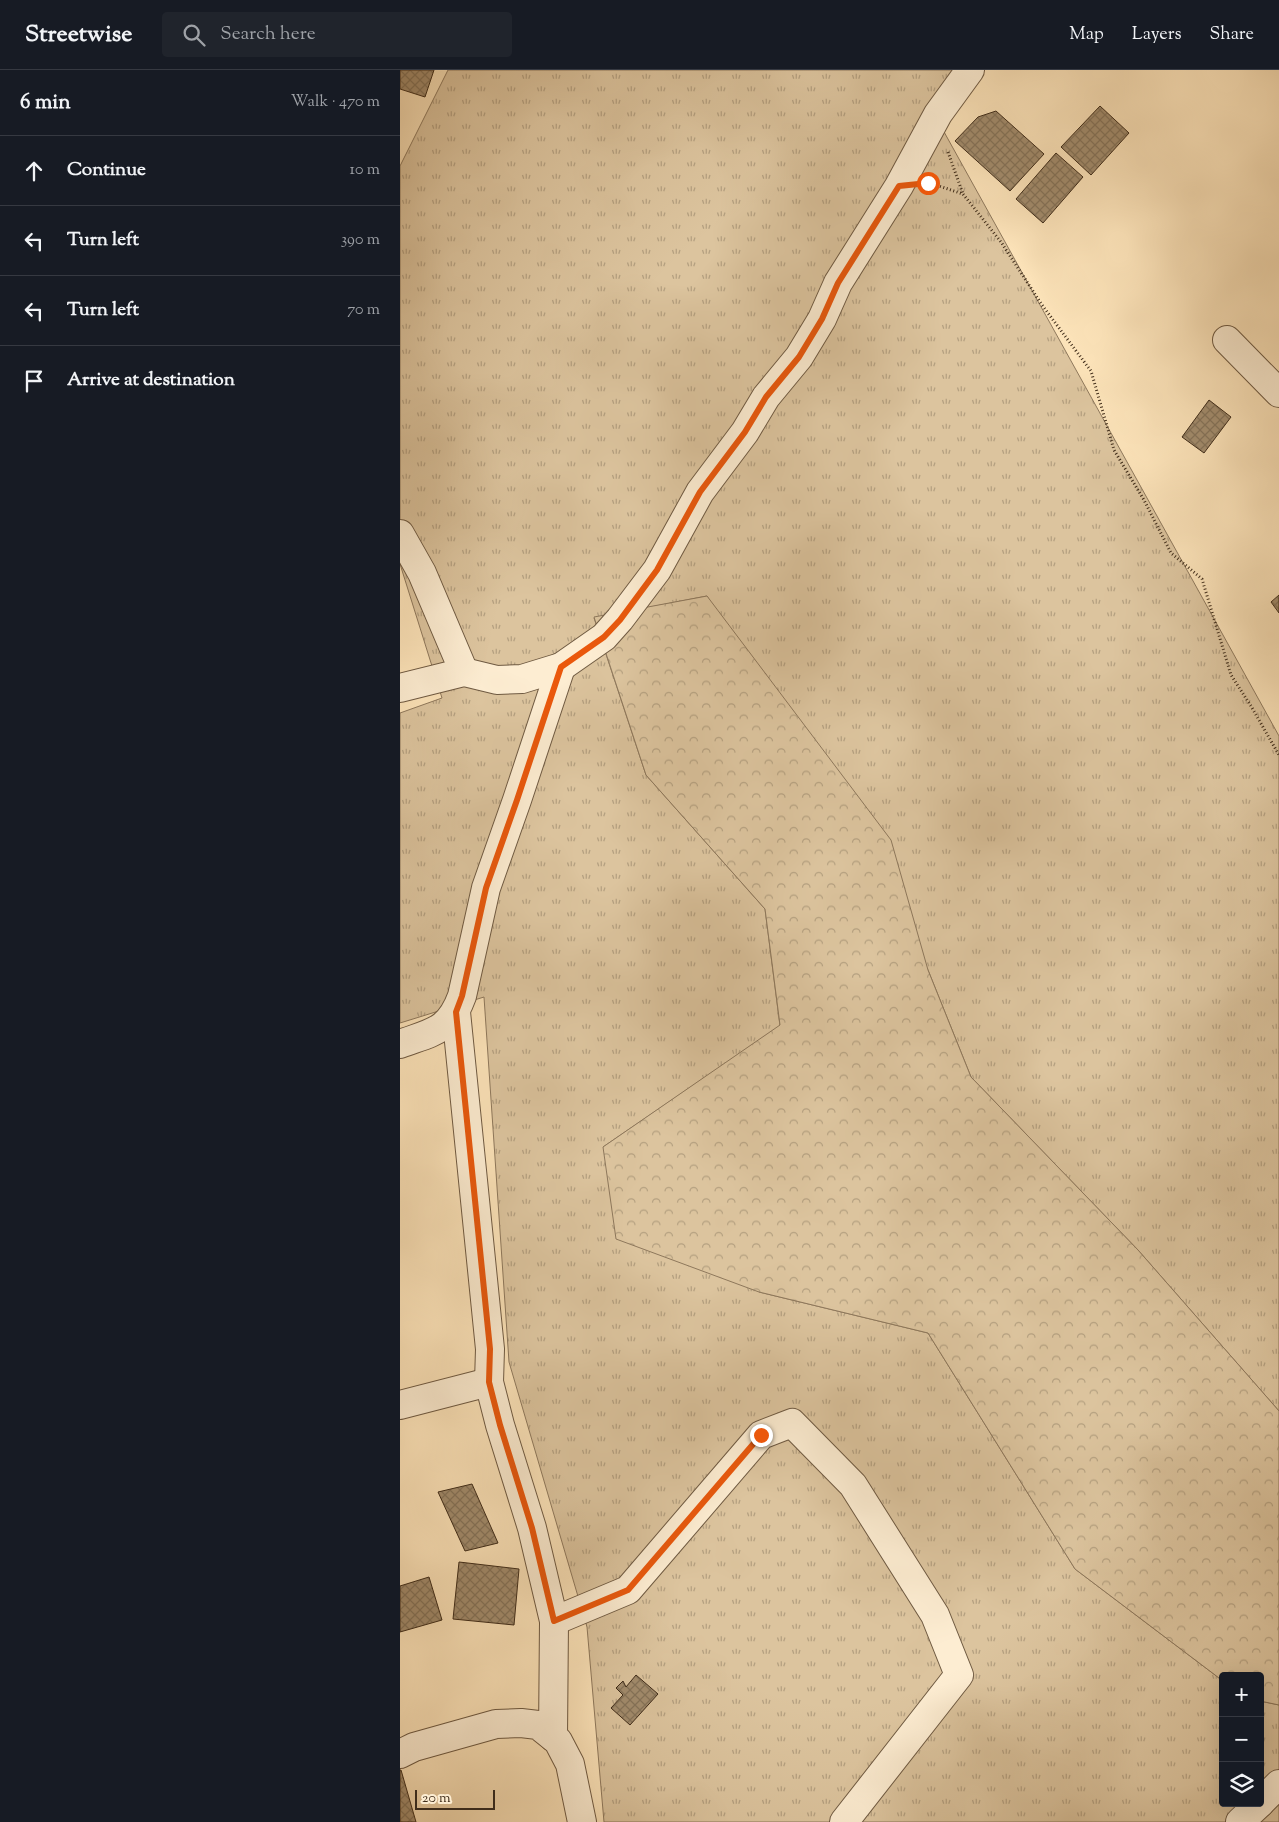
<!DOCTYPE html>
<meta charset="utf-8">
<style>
:root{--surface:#171b24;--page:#20242c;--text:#f1f3f6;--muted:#9ea1a6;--line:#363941}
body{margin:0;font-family:"Sorts Mill Goudy",serif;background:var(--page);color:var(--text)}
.controls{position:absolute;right:15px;bottom:15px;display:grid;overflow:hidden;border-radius:5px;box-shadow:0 5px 20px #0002}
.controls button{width:45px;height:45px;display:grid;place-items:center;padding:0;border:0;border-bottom:1px solid var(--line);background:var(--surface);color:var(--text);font:25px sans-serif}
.scale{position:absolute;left:15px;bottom:12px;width:80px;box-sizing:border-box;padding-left:5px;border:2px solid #402d1a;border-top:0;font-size:14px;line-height:18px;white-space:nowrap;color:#402d1a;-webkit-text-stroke:4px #fdedd2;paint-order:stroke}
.stop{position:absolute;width:15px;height:15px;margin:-11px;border:4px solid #ea580c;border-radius:50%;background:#fff}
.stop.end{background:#ea580c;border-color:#fff;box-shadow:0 1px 5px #0008}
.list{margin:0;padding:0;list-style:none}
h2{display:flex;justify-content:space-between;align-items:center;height:65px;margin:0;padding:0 20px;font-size:21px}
h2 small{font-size:16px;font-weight:400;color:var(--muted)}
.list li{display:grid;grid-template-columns:32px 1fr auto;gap:15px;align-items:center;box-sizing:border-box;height:70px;padding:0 20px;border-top:1px solid var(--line)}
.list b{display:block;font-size:19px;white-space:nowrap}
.list em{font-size:16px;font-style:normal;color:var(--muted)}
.icon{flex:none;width:28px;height:28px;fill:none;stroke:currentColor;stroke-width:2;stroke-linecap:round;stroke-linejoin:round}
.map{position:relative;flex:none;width:879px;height:1752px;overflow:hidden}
header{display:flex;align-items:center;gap:30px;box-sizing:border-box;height:70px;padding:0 25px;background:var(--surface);border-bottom:1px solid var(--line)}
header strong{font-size:24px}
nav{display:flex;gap:28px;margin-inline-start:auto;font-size:18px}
.search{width:350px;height:45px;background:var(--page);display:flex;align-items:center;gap:12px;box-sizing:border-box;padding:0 18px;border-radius:5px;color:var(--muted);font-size:19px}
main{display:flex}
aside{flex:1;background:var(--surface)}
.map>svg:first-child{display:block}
.grass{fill:url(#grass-tufts);stroke:#8e785c}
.forest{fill:url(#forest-crowns);stroke:#8e785c}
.building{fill:url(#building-cross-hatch);stroke:#402d1a}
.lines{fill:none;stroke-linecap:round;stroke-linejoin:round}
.minor-casing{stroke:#6f5a42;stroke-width:30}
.path{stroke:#402d1a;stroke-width:3;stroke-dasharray:1 2.5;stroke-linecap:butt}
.minor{stroke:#fdedd2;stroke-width:28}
.route{stroke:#ea580c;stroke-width:6}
</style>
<header>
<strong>Streetwise</strong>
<div class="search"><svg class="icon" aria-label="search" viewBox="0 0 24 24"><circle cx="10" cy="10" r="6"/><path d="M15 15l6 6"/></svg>Search here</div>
<nav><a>Map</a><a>Layers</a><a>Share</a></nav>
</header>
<main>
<aside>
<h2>6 min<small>Walk · 470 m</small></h2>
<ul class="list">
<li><svg class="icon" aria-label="ahead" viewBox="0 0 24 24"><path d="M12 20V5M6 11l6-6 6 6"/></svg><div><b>Continue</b></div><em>10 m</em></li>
<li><svg class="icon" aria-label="left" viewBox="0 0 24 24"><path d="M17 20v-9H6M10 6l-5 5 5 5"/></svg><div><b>Turn left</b></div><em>390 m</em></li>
<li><svg class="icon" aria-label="left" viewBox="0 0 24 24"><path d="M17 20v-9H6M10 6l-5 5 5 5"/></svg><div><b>Turn left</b></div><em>70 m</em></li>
<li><svg class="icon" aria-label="arrive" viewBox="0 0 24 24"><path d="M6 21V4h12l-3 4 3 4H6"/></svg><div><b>Arrive at destination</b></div></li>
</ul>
</aside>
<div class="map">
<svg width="879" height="1752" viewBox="0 0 879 1752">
<defs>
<pattern id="grass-tufts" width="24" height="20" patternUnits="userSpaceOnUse" patternTransform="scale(1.25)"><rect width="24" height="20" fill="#dcc49e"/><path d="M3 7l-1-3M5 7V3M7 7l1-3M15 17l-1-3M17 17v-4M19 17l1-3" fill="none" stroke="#b4a080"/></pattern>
<pattern id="forest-crowns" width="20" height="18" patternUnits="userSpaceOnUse" patternTransform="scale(1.25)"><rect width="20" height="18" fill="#dcc49e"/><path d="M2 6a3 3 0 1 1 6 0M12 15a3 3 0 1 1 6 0" fill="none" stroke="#b4a080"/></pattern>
<pattern id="building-cross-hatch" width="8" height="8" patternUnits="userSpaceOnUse" patternTransform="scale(1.25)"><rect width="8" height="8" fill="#a28c6d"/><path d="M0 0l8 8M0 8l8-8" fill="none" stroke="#857359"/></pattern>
</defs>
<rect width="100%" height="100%" fill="#fce3b9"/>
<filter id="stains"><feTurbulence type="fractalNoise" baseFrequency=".004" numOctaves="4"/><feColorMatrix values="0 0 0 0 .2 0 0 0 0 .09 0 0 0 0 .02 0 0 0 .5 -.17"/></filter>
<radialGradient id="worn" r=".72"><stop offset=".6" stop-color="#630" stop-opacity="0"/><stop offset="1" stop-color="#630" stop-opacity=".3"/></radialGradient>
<polygon class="grass" points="48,0 560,0 533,42 879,666 879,1341 738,1180 571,1007 528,900 307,526 194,548 246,705 365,839 380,956 203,1077 359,1222 528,1263 675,1499 823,1611 823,1733 860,1733 860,1631 879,1635 879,1752 204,1752 187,1557 109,1292 84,927 0,953 0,643 42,628 0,494 0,96"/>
<polygon class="forest" points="307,526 491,770 528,900 571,1007 738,1180 879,1341 879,1635 860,1631 860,1606 823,1606 823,1611 675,1499 528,1263 359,1222 216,1169 203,1077 380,955 365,839 246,705 194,547"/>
<g class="building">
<polygon points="0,0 34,0 25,27 0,19"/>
<polygon points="700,36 729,63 691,105 661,77"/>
<polygon points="596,41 644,84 610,121 555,71 578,47"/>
<polygon points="656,83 683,107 643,153 616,129"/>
<polygon points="809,330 831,347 804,383 782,367"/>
<polygon points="879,525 879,543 871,532"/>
<polygon points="72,1414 98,1473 65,1481 38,1422"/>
<polygon points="59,1492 119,1499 114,1555 53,1549"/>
<polygon points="29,1507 42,1550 0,1562 0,1516"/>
<polygon points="236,1605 258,1624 230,1655 211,1638 223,1625 216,1618 223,1611 226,1617"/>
<polygon points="0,1700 1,1700 16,1752 0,1752"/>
</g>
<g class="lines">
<defs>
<g id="minor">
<polyline points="827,270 879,323"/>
<polyline points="0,464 22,503 64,602"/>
<polyline points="0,618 64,602 97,610 122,609 161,597 204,567 220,549 257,500 300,422 345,362 366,327 399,287 422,249 438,213 499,116 538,44 570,0"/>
<polyline points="56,942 90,1279 89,1312 100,1355 132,1458 154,1551 153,1667"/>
<path d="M 0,974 C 32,962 49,962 62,926 L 86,818 L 117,730 L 161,597"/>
<polyline points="0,1335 89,1312"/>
<polyline points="154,1551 228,1520 361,1365 392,1353 453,1415 535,1545 559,1605 444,1752"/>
<polyline points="0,1684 14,1677 96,1654 121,1653 138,1655 158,1671 170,1694 182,1752"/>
<polyline points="860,1733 879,1714"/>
<polyline points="840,1752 860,1733"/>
</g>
</defs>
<use href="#minor" class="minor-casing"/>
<g class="path">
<polyline points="548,82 563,124"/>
<polyline points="530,113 563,124 601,172 642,235 691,301 714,380 744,430 771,483 802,509 831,605 851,636 879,685"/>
</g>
<use href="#minor" class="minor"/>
</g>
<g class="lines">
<polyline class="route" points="361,1365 228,1520 154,1551 132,1458 100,1355 89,1312 90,1279 56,942 62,926 86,818 117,730 161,597 204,567 220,550 257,500 300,422 345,362 366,327 399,287 422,249 438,213 499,116 528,113"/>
</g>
<rect width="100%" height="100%" filter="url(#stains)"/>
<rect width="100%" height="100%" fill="url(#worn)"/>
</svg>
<div class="controls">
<button>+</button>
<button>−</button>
<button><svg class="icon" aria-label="layers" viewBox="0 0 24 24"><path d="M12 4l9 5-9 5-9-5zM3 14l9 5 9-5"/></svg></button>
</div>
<div class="scale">20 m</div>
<div class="stop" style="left:528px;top:113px"></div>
<div class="stop end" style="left:361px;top:1365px"></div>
</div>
</main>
